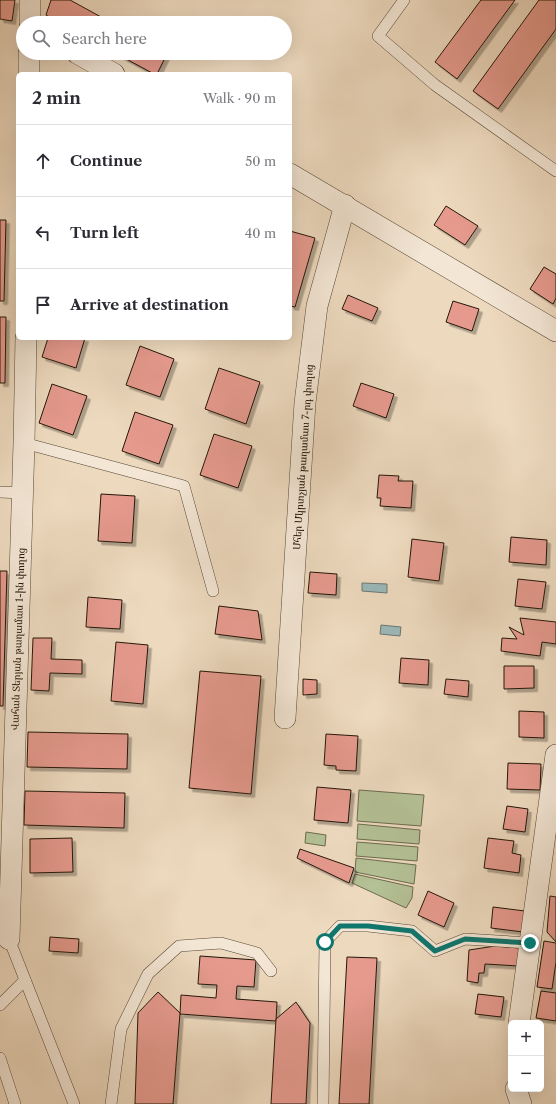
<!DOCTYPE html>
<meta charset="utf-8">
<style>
:root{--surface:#fff;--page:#f7f7f7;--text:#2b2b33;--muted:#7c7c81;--line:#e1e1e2}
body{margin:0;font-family:"Libre Caslon Text","Noto Serif Armenian",serif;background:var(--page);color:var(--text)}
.controls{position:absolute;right:12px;bottom:12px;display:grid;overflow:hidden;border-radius:6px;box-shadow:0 4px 16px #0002}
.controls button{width:36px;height:36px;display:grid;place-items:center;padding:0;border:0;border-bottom:1px solid var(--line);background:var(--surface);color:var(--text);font:20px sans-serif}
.stop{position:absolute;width:12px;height:12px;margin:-9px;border:3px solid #0f766e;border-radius:50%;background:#fff}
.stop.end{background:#0f766e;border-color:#fff;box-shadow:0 1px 4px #0008}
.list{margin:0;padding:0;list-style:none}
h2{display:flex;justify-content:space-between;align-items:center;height:52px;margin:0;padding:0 16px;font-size:17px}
h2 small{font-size:13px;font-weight:400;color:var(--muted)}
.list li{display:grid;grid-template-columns:26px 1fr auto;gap:12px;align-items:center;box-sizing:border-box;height:72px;padding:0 16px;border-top:1px solid var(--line)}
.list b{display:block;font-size:15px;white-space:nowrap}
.list em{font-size:13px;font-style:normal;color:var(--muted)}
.icon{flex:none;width:22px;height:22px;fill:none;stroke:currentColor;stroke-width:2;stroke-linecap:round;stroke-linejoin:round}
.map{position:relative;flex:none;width:556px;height:1104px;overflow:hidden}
.search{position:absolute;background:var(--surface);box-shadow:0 4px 16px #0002;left:16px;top:16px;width:276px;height:44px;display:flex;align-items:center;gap:10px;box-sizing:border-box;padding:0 14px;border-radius:22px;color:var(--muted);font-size:15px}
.panel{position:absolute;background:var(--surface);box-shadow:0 4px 16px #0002;left:16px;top:72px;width:276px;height:268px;border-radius:6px}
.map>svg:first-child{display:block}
.green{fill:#b4c095;stroke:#6c6b4f}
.water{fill:#9bb9ba;stroke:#6b7873}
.building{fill:#e69a8e;stroke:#241609;filter:url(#shadow)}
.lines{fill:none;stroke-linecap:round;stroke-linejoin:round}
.service-casing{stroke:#564736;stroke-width:12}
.minor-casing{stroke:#564736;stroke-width:22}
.service{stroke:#f3e6d5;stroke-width:11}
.minor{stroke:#f3e6d5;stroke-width:21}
.route{stroke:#0f766e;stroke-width:5}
.labels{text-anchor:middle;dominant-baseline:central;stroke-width:3;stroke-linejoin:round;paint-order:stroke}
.street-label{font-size:10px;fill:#241609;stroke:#f3e6d5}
</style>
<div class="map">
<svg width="556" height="1104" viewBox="0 0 556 1104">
<defs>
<filter id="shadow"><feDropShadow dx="3.5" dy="3.5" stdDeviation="0" flood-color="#0004"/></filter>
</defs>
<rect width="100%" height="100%" fill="#edd9be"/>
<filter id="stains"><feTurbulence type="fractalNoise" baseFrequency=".005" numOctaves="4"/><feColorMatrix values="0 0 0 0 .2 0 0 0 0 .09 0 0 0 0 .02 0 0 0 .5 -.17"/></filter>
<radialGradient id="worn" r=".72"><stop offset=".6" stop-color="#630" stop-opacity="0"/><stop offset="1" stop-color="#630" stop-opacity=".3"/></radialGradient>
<g class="green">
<polygon points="359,790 424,795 421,826 357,821"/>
<polygon points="358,824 420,830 419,844 357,839"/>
<polygon points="306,832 326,835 325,846 305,843"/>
<polygon points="357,842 418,847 417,861 356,856"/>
<polygon points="356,858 416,865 414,884 355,872"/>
<polygon points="355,874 413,887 412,898 406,908 352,883"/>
</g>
<g class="water">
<polygon points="362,583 387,584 387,593 362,591"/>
<polygon points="381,625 401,627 400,636 380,634"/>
</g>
<g class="building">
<polygon points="0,0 15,0 12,21 0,19"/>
<polygon points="51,0 70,0 112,23 60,23 46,15"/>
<polygon points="481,0 515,0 457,79 435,62"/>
<polygon points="539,0 556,0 556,29 498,109 473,91"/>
<polygon points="115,53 165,53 167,54 157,74 154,74"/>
<polygon points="446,206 478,226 465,245 434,225"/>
<polygon points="0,220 6,220 4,301 0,301"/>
<polygon points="290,231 315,238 295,307 290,306"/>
<polygon points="544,267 556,274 556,298 553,304 530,289"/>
<polygon points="348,295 378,308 372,321 342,309"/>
<polygon points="453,301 479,309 472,331 446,322"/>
<polygon points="0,317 6,317 5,383 0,383"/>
<polygon points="48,338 85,338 76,368 42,357"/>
<polygon points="140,346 174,359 160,397 126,385"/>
<polygon points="219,368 260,382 246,424 205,409"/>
<polygon points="361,383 394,394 386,418 353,406"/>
<polygon points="52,384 87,396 73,435 39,423"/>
<polygon points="135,412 173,425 159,464 122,451"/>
<polygon points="214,434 252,446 238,488 200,475"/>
<polygon points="379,475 399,476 398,481 413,481 411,508 380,506 381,498 377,498"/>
<polygon points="101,494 135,496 132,543 98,541"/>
<polygon points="511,537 547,540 546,565 509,562"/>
<polygon points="412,539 444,543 439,581 408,577"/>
<polygon points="0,571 7,571 3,706 0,706"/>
<polygon points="310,572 337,574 336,595 308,593"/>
<polygon points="518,579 546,582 542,609 515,606"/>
<polygon points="88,597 122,600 120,629 86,627"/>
<polygon points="219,606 258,611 262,640 215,634"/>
<polygon points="520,618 556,622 556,644 542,642 540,656 501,651 502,638 517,639 509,627 524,635"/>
<polygon points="33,638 52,638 51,659 82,660 82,674 50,673 49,691 31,690"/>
<polygon points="116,642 148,645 143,704 111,701"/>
<polygon points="401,658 429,660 428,685 399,683"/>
<polygon points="504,666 534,666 534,688 504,689"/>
<polygon points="200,671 261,676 251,794 189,788"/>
<polygon points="303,679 317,680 317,694 303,695"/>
<polygon points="446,679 469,681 468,697 444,694"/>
<polygon points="519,711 544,712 544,738 519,737"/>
<polygon points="28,732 128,734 127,769 27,767"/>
<polygon points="326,734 358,736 356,771 336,770 336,766 324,765"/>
<polygon points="508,763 541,764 540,790 507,789"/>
<polygon points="317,787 351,790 348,823 314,820"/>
<polygon points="25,791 125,793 124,828 24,825"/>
<polygon points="507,806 528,809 525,832 503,829"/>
<polygon points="72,838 73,872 30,873 30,839"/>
<polygon points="488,838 514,841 512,853 521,855 519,873 484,868"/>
<polygon points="300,849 354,868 349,883 297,858"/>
<polygon points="428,891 454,903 444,927 418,915"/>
<polygon points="550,896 556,897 556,942 547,932"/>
<polygon points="493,907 525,911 523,932 491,928"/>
<polygon points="50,937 79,939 78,953 49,951"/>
<polygon points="544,941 556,943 556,962 552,989 537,987"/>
<polygon points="495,946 520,948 518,966 485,964 484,973 479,973 478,983 467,981 469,950"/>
<polygon points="200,956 256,960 254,987 237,986 236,999 277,1002 276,1021 180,1014 181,995 216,998 217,985 198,984"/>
<polygon points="347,957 377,958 369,1104 339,1104"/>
<polygon points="541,991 556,993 556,1021 536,1018"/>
<polygon points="158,992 180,1013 173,1104 135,1104 138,1013"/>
<polygon points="478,994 504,997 501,1017 475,1014"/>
<polygon points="296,1002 310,1023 306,1104 271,1104 276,1019"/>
</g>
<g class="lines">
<defs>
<g id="service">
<polyline points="404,0 378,36 435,85 556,171"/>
<polyline points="24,443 184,486 213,591"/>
<polyline points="0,492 23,493"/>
<polyline points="9,939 74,1104"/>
<polyline points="0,1005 25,980"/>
<polyline points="0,1058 15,1104"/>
<polyline points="111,1104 121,1029 148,974 179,946 221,943 257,953 271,971"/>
<polyline points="323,1104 325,942 340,926 368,926 412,931 435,951 465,939 530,943"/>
</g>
<g id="minor">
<polyline points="30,23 30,0"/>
<polyline points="77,53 114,74"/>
<polyline points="29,74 29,53"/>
<polyline points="290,174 556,331"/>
<polyline points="285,718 305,403 317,306 345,205"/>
<polyline points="9,939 24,443 26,338"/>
<polyline points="519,1023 556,755"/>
<polyline points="516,1089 521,1104"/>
</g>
</defs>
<use href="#service" class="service-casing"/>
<use href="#minor" class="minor-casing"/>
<use href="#service" class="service"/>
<use href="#minor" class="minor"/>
</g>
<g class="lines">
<polyline class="route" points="325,942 340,926 368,926 412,931 435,951 465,939 530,943"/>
</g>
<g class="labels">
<g class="street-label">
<text transform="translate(303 457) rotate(-86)">Մհեր Մկրտչյան թաղամաս 7-րդ փողոց</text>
<text transform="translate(18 639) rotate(-88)">Վահան Տերյան թաղամաս 1-ին փողոց</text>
</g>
</g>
<rect width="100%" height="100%" filter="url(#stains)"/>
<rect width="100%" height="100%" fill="url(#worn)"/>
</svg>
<div class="controls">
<button>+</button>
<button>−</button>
</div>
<div class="stop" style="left:325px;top:942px"></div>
<div class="stop end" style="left:530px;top:943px"></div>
<div class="search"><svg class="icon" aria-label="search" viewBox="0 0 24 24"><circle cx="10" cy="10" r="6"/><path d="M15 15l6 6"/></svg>Search here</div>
<section class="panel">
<h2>2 min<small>Walk · 90 m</small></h2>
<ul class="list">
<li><svg class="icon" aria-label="ahead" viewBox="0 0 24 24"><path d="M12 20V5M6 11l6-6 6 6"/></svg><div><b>Continue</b></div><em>50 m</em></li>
<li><svg class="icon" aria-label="left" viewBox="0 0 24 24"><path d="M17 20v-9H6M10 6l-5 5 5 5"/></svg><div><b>Turn left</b></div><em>40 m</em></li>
<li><svg class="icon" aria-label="arrive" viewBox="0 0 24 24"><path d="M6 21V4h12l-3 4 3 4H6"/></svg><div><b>Arrive at destination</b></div></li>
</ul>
</section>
</div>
